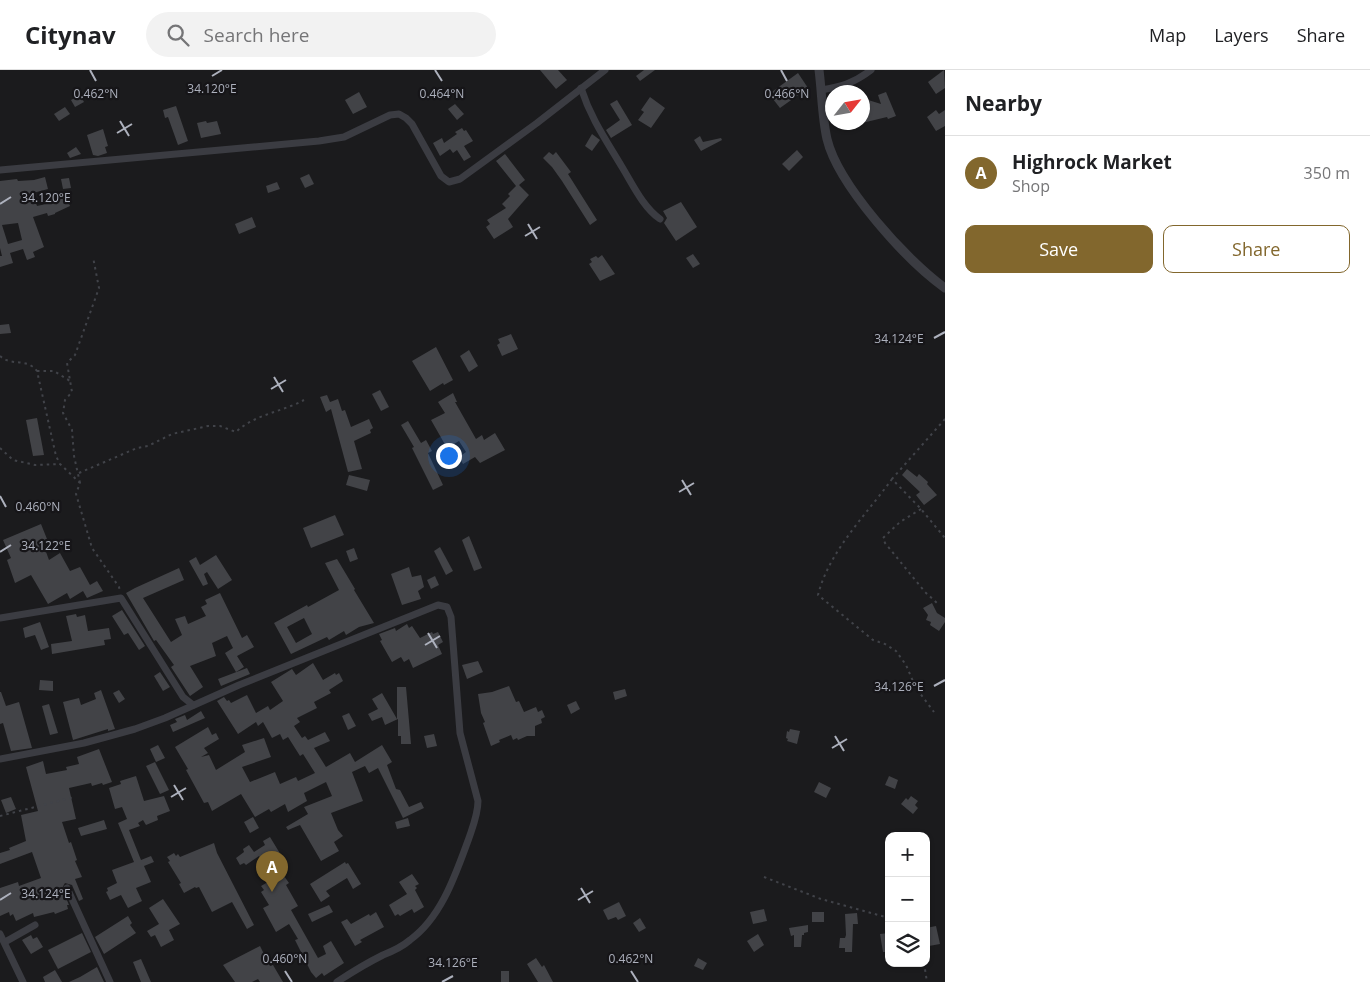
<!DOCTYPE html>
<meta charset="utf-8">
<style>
:root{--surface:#fff;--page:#f2f2f2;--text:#202124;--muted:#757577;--line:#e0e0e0;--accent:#82672d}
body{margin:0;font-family:"Open Sans",sans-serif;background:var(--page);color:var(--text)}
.controls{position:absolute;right:15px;bottom:15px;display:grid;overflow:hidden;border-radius:10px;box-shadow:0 1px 4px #0004}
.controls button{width:45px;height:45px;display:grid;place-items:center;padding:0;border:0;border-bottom:1px solid var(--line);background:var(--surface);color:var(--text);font:25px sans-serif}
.compass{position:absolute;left:825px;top:15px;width:45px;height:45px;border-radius:50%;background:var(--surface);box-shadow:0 1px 4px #0004;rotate:59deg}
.you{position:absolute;left:448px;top:385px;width:18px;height:18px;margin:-12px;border:4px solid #fff;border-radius:50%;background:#1a73e8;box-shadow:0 0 0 8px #1a73e833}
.badge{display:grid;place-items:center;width:32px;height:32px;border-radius:50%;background:var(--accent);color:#fff;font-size:16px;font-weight:700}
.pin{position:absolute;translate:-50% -41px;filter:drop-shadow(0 1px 2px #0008)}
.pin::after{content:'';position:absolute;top:26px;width:18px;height:15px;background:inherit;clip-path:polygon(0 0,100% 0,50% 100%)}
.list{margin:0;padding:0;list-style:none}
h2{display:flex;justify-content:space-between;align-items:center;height:65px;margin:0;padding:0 20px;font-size:21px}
h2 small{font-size:16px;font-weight:400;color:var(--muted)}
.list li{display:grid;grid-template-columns:32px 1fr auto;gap:15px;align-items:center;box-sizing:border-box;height:75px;padding:0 20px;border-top:1px solid var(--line)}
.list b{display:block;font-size:19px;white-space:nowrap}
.list p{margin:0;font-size:16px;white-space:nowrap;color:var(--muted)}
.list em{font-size:16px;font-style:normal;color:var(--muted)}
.actions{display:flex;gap:10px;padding:15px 20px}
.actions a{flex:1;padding:11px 0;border:1px solid var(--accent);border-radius:10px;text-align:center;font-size:18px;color:var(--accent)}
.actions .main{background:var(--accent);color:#fff}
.icon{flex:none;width:28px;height:28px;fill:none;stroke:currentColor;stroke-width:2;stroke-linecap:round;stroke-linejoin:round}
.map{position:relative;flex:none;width:945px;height:912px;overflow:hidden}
header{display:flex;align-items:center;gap:30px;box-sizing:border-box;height:70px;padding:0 25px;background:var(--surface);border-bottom:1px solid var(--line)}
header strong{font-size:24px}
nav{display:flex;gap:28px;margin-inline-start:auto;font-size:18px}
.search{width:350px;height:45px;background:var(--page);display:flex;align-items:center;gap:12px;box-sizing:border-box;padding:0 18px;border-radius:28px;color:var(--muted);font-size:19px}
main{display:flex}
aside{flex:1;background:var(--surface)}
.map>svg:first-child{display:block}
.building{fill:#424347;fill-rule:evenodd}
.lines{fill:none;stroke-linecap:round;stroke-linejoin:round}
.path{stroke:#414349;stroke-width:2;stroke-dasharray:2.5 4;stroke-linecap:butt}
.minor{stroke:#3b3c42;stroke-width:7}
.tertiary{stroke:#3b3c42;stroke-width:9}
.ticks{fill:none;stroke:#adb1bd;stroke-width:2}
.ticks-label{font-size:12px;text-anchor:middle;fill:#adb1bd;stroke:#161518;stroke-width:4.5;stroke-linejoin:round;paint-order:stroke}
</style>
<header>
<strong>Citynav</strong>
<div class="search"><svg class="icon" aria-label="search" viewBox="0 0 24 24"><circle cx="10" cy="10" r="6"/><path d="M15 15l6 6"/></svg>Search here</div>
<nav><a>Map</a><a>Layers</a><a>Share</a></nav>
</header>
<main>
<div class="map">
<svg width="945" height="912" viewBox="0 0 945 912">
<rect width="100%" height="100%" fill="#1b1b1d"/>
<g class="building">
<polygon points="540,0 558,0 567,10 556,19"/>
<polygon points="644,0 655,0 640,11 636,6"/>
<polygon points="944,0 945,18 936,24 928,12"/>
<polygon points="798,3 808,18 780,38 769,24"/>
<polygon points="359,22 367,37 353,44 345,30"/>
<polygon points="886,22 896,46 888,49 887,47 862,53 862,36 865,29 881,34 878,25"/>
<polygon points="80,25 84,32 75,37 71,30"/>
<polygon points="650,27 665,38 651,58 638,50 644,42 641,40"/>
<polygon points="617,30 632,55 611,68 606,60 620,50 610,34"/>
<polygon points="455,34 464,44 457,50 448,39"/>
<polygon points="176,36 188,71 178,75 168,47 165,48 163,40"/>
<polygon points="65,37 70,44 59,51 54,44"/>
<polygon points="936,40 939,44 945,40 945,56 936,61 927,47"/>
<polygon points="206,51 207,53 217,51 221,64 201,68 197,53"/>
<polygon points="462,58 464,61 466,60 473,71 464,76 471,87 464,91 457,80 453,83 450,79 440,86 433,73 442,68 444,73 457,64 455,62"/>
<polygon points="103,59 108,76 105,77 107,83 98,86 93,85 87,65"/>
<polygon points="592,64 600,70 592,81 585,76"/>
<polygon points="700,66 703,72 721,68 722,70 701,81 694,70"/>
<polygon points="76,77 81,84 70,88 67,83"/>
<polygon points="797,80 803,87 789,101 782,94"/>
<polygon points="549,82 553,85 556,82 571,102 568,104 597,150 590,155 562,111 552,97 543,88"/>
<polygon points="505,84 525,110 519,115 529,125 508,149 513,157 494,169 486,157 490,154 487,150 506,138 502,134 510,126 508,124 516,116 496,91"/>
<polygon points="309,104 314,114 305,118 300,108"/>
<path d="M 45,107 L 48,119 L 33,123 L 37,136 L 55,132 L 53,128 L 65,123 L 70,136 L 55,143 L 55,144 L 48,146 L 47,143 L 33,147 L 44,177 L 33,182 L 35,187 L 27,190 L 23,179 L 10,183 L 13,193 L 0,197 L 0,186 L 2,186 L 0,178 L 0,111 L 17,109 L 18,111 L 34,110 ZM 18,153 L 22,170 L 8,174 L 2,155 Z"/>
<polygon points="69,108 71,118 63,119 61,109"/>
<polygon points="277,112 280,119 268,123 266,116"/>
<polygon points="681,132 697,157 676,171 664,153 667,148 663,141"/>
<polygon points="252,147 256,157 239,164 235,154"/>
<polygon points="693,184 700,194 693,198 686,188"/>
<polygon points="602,185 615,204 600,211 589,194 592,192 590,189 596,186 598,188"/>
<polygon points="9,254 11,263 0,264 0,255"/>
<polygon points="511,264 518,279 502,286 497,275 500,273 498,269"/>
<polygon points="436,277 453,310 444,315 443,313 430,321 412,291"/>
<polygon points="469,280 478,296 469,302 460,286"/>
<polygon points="380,320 389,337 381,341 372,324"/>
<polygon points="453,323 457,332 455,332 476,369 482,365 484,370 495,363 505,380 480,393 475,387 463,394 459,387 466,382 459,371 447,378 431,350 445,343 438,332"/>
<polygon points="327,325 330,332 338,329 342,341 345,340 351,357 369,349 373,358 370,360 371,363 354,371 362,399 348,402 331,339 326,342 320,327"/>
<polygon points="37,348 44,385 33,386 26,350"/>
<polygon points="408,351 421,373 426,370 432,381 428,383 443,415 433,420 412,378 414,377 401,355"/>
<polygon points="907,399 917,407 919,404 928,412 927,414 937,425 924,435 916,425 920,422 902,405"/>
<polygon points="349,405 370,410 367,421 346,415"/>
<polygon points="335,445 344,465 311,478 303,458"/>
<polygon points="41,454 47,469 42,471 49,490 60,483 70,501 80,497 90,515 97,511 103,521 87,528 83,521 70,529 67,523 48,534 31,505 15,513 7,490 11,488 3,470"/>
<polygon points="469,466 482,498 474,501 462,470"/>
<polygon points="440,477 453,501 446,505 434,481"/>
<polygon points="354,478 358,489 350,492 346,481"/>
<polygon points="216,485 232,510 218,519 207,502 204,504 208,514 203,516 189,491 196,487 200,495"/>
<path d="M 337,489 L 355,519 L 354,520 L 374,553 L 359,557 L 346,565 L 344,561 L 329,570 L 327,567 L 291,584 L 274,553 L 307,535 L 308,537 L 339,520 L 325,493 ZM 304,548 L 312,564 L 296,573 L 287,557 Z"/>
<polygon points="409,497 412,507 421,505 424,517 418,521 421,529 402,535 391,504"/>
<polygon points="179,498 184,510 143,528 171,572 182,565 175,549 185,546 188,554 206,546 201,537 207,534 205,530 220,523 242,568 247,565 254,577 237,586 244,597 236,602 225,583 233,578 227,566 212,573 216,586 190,596 203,617 190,626 171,597 174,595 156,570 154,571 126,523 135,518"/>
<polygon points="435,506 439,515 431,519 427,510"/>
<polygon points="932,533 937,543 945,548 945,552 939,561 930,555 931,552 926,550 928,545 923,538"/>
<polygon points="122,540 145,576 139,580 128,563 124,565 112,546"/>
<polygon points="76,544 77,547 85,545 88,561 109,558 111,569 104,570 105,575 52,584 51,574 72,571 66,546"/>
<polygon points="40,552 49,577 41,580 35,565 25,568 23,558"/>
<polygon points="407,554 409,558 412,556 420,568 432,562 433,564 438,562 443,572 438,575 442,584 413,598 409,589 404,592 401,587 392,592 380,571 382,570 379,564 395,558 396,561"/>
<polygon points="478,591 483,602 467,609 462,595"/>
<polygon points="313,593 323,610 335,603 336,605 339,603 343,611 329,620 331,623 314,632 317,638 297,648 300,652 294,656 302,668 305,666 308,670 325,662 330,671 314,678 326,697 350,683 355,692 382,675 392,692 387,695 396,719 400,720 409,737 421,732 424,738 403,748 378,698 369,703 365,696 352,702 363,731 331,743 338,760 343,766 334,772 339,781 321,791 300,755 288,760 286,757 308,744 304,737 332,726 326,712 304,723 307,731 288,742 285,734 271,742 269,739 255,747 241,724 212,741 208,732 204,733 186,700 188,699 175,677 208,657 212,665 216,663 219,669 204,678 208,683 201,687 209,685 216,700 245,682 242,675 264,668 271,687 242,697 250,712 275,702 280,714 296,707 298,711 315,703 303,684 300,686 288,667 283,670 280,664 272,668 263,652 258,656 256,652 238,664 217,631 224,627 227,631 229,630 231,633 247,625 256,643 268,636 270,640 283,631 271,612 292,599 296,605"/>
<polygon points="247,598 250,604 221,616 218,609"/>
<polygon points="160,602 170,617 163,621 154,606"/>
<polygon points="40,610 53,611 53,621 39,620"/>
<polygon points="509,616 516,632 519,631 524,642 536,637 538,642 542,640 545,647 541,649 542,653 535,656 535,666 527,666 518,670 517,668 513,670 511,665 499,670 500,672 491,676 483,653 485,652 481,643 478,624 492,622"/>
<polygon points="397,617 406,617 411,674 401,674 401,666 398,666 398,649 385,655 382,647 372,651 368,644 378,639 372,629 382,623 397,649"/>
<polygon points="625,619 627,626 615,630 613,622"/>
<polygon points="101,620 115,659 108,661 108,659 73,670 63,632 79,628 81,635 96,629 94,623"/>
<polygon points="119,620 125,629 119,633 113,623"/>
<polygon points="0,622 1,622 6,636 19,632 32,678 11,681 3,653 0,654"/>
<polygon points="576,631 580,639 571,644 567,635"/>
<polygon points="49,634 58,663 50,665 42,636"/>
<polygon points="201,641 205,648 173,662 170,655 177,652 175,649 185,645 187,650"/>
<polygon points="349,643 356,656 348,660 342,646"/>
<polygon points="790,659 800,661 797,674 787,671 788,669 786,668 787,661 789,662"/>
<polygon points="434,664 437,676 427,678 424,666"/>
<polygon points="158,675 165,688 156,692 150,679"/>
<polygon points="99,679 112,712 103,715 102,713 92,716 91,713 69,718 76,749 62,752 69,773 71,772 77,790 75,791 82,807 75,809 83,829 79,831 72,815 65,813 62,818 69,835 67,835 68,839 55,844 54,842 34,847 33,843 16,851 13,844 10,846 9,842 0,846 0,818 18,812 19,816 41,808 32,782 0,794 0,783 10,780 9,778 26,771 21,745 38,741 26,697 43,691 46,704 67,700 66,697 79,694 77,687"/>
<polygon points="155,692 169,720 160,724 146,696"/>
<polygon points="136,706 144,731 164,726 170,741 157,746 158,750 146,755 143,750 138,753 140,756 129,760 141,790 151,786 154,792 144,796 151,812 136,818 142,831 128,838 121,825 110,830 106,822 108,821 107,818 117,813 112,800 134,792 118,753 127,749 122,737 115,739 109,718 121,714 120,711"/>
<polygon points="889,706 898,710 895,719 885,715"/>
<polygon points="819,712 831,718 826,728 814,722"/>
<polygon points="911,726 918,731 915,735 918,738 913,744 901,734 906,728 908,730"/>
<polygon points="11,727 16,739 6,743 1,730"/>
<polygon points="253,747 259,758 250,763 244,752"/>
<polygon points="408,748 410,756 397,759 395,752"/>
<polygon points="104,750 107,759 81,766 78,758"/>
<polygon points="270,767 287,795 279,799 289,813 286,815 298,836 291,840 318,888 326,884 323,876 331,871 344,893 324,906 322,903 316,908 311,902 295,870 298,869 289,854 276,862 263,838 269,835 261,822 264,820 261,816 273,809 259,786 246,795 244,793 240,795 236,788 244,782 243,779 249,775 254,782 265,775 263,771"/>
<polygon points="214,773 217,783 254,855 247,859 232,832 212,842 199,817 196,818 195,817 184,823 179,814 181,813 168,792 170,791 167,787 174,783 176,786 178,784 180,787"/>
<polygon points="345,792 346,794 348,793 361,814 353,819 347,808 326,821 330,826 321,832 310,814"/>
<polygon points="412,804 419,814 415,816 417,818 415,820 424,837 414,843 412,839 400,846 398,844 395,846 389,835 407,824 399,812"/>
<polygon points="163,829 180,854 169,860 174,870 161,877 155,865 151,867 147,861 159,854 149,838"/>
<polygon points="619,832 626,846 618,850 616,847 608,850 603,840"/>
<polygon points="329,835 333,842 312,852 308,844"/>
<polygon points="764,839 767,851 753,854 750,842"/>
<polygon points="376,842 384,857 360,870 362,872 355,876 341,852 347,849 351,854 369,844 370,846"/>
<rect x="812" y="842" width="12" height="10"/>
<polygon points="857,843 858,854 853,854 852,882 845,882 845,878 839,878 840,868 845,868 846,865 845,844"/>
<polygon points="128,846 132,853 130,855 136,863 104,884 95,867"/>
<polygon points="640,848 646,858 639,862 633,853"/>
<polygon points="808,855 808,862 804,863 804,865 802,865 801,877 794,877 794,865 791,866 789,858"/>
<polygon points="936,856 940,874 929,876 926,858"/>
<polygon points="82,863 91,882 58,899 48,880"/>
<polygon points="889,863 889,882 883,882 880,864"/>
<polygon points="758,864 764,875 754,882 747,871"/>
<polygon points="31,865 33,869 37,867 43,877 31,884 22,870"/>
<polygon points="260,876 270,896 273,895 283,912 260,912 258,909 252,912 235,912 223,895"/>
<polygon points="536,888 542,897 544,895 553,912 538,912 527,894"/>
<polygon points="698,888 707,893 703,900 694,896"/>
<polygon points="141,889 151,912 141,912 133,892"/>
<polygon points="97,897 104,912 69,912 80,907"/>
<polygon points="55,900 62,912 45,912 43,907"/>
<rect x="501" y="901" width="8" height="11"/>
</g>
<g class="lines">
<g class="path">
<path d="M 0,286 C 12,297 26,287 37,301 L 56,386 L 60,394 L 80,413 L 76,424 L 92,478 L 119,517 L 120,521"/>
<polyline points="37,301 54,301 70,311"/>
<polyline points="945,349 892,409 921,439 945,468"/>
<polyline points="0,378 13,390 35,395 60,394"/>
<path d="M 79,403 L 137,378 L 148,376 L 172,364 L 208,356 L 220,356 L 236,362 C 255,344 282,342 304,330"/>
<path d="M 892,409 C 866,445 829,481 818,525 L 873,570 L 885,574 L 896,581 L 906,595 L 916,618 L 934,642"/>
<polyline points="80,413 74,386 72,360 63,343 65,330 72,322 67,293 75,285 99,218 93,187"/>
<polyline points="921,439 900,452 883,468 885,473 925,522 937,533"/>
<polyline points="0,746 74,727"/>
<polyline points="764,807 821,829 889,848"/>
<polyline points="924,893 927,912"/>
</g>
<g class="minor">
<path d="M 581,18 C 591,49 606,70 622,97 C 633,115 643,137 660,149"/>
<path d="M 821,20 C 841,17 854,13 871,0"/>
<polyline points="0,100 319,71 344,67 390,45 399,44 406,48 412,54 441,106 449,112 460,109 537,53 605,0"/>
<polyline points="0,548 121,528 183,627 193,635"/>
<path d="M 0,689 L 84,673 L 135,659 L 165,648 L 239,615 L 438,535 L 447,537 L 451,547 L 460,663 L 478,731 C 478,744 473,756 469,768 C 456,803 442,847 410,870 C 402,877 393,881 383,885 C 367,893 352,902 337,912"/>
<polyline points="67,818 110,912"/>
<polyline points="0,864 23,912"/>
<polyline points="5,872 35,855"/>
</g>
<path class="tertiary" d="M 819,0 C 822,23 822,47 827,69 C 838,115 907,191 945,218"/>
</g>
<path class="ticks" d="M 90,0 L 96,11M 435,0 L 442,11M 781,0 L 787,11M 212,6 L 222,0M 120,51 L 129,66M 117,63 L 132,54M 0,134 L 11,127M 528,154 L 537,169M 525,166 L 540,157M 934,268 L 945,262M 274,307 L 283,322M 271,319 L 286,310M 682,410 L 691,425M 679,422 L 694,413M 0,426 L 6,437M 0,482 L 11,475M 428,563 L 437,578M 425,575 L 440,566M 934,616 L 945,610M 835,666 L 844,681M 832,678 L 847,669M 174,715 L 183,730M 171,727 L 186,718M 581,818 L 590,833M 0,830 L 11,823M 578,830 L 593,821M 285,901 L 292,912M 631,901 L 638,912M 442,912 L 453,906"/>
<g class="ticks-label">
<text x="212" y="23">34.120°E</text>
<text x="96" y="28">0.462°N</text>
<text x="442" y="28">0.464°N</text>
<text x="787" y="28">0.466°N</text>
<text x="46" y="132">34.120°E</text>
<text x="899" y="273">34.124°E</text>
<text x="38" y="441">0.460°N</text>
<text x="46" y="480">34.122°E</text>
<text x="899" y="621">34.126°E</text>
<text x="46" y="828">34.124°E</text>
<text x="285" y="893">0.460°N</text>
<text x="631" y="893">0.462°N</text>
<text x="453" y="897">34.126°E</text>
</g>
</svg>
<div class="controls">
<button>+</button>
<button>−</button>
<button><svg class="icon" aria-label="layers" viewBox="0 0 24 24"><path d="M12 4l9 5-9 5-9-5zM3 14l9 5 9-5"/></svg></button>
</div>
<svg class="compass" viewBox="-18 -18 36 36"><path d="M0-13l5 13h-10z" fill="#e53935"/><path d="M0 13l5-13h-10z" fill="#757577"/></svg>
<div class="you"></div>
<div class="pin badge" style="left:272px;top:822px">A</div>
</div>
<aside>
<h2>Nearby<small></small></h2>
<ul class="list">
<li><span class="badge">A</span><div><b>Highrock Market</b><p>Shop</p></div><em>350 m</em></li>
</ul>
<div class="actions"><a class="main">Save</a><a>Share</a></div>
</aside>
</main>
